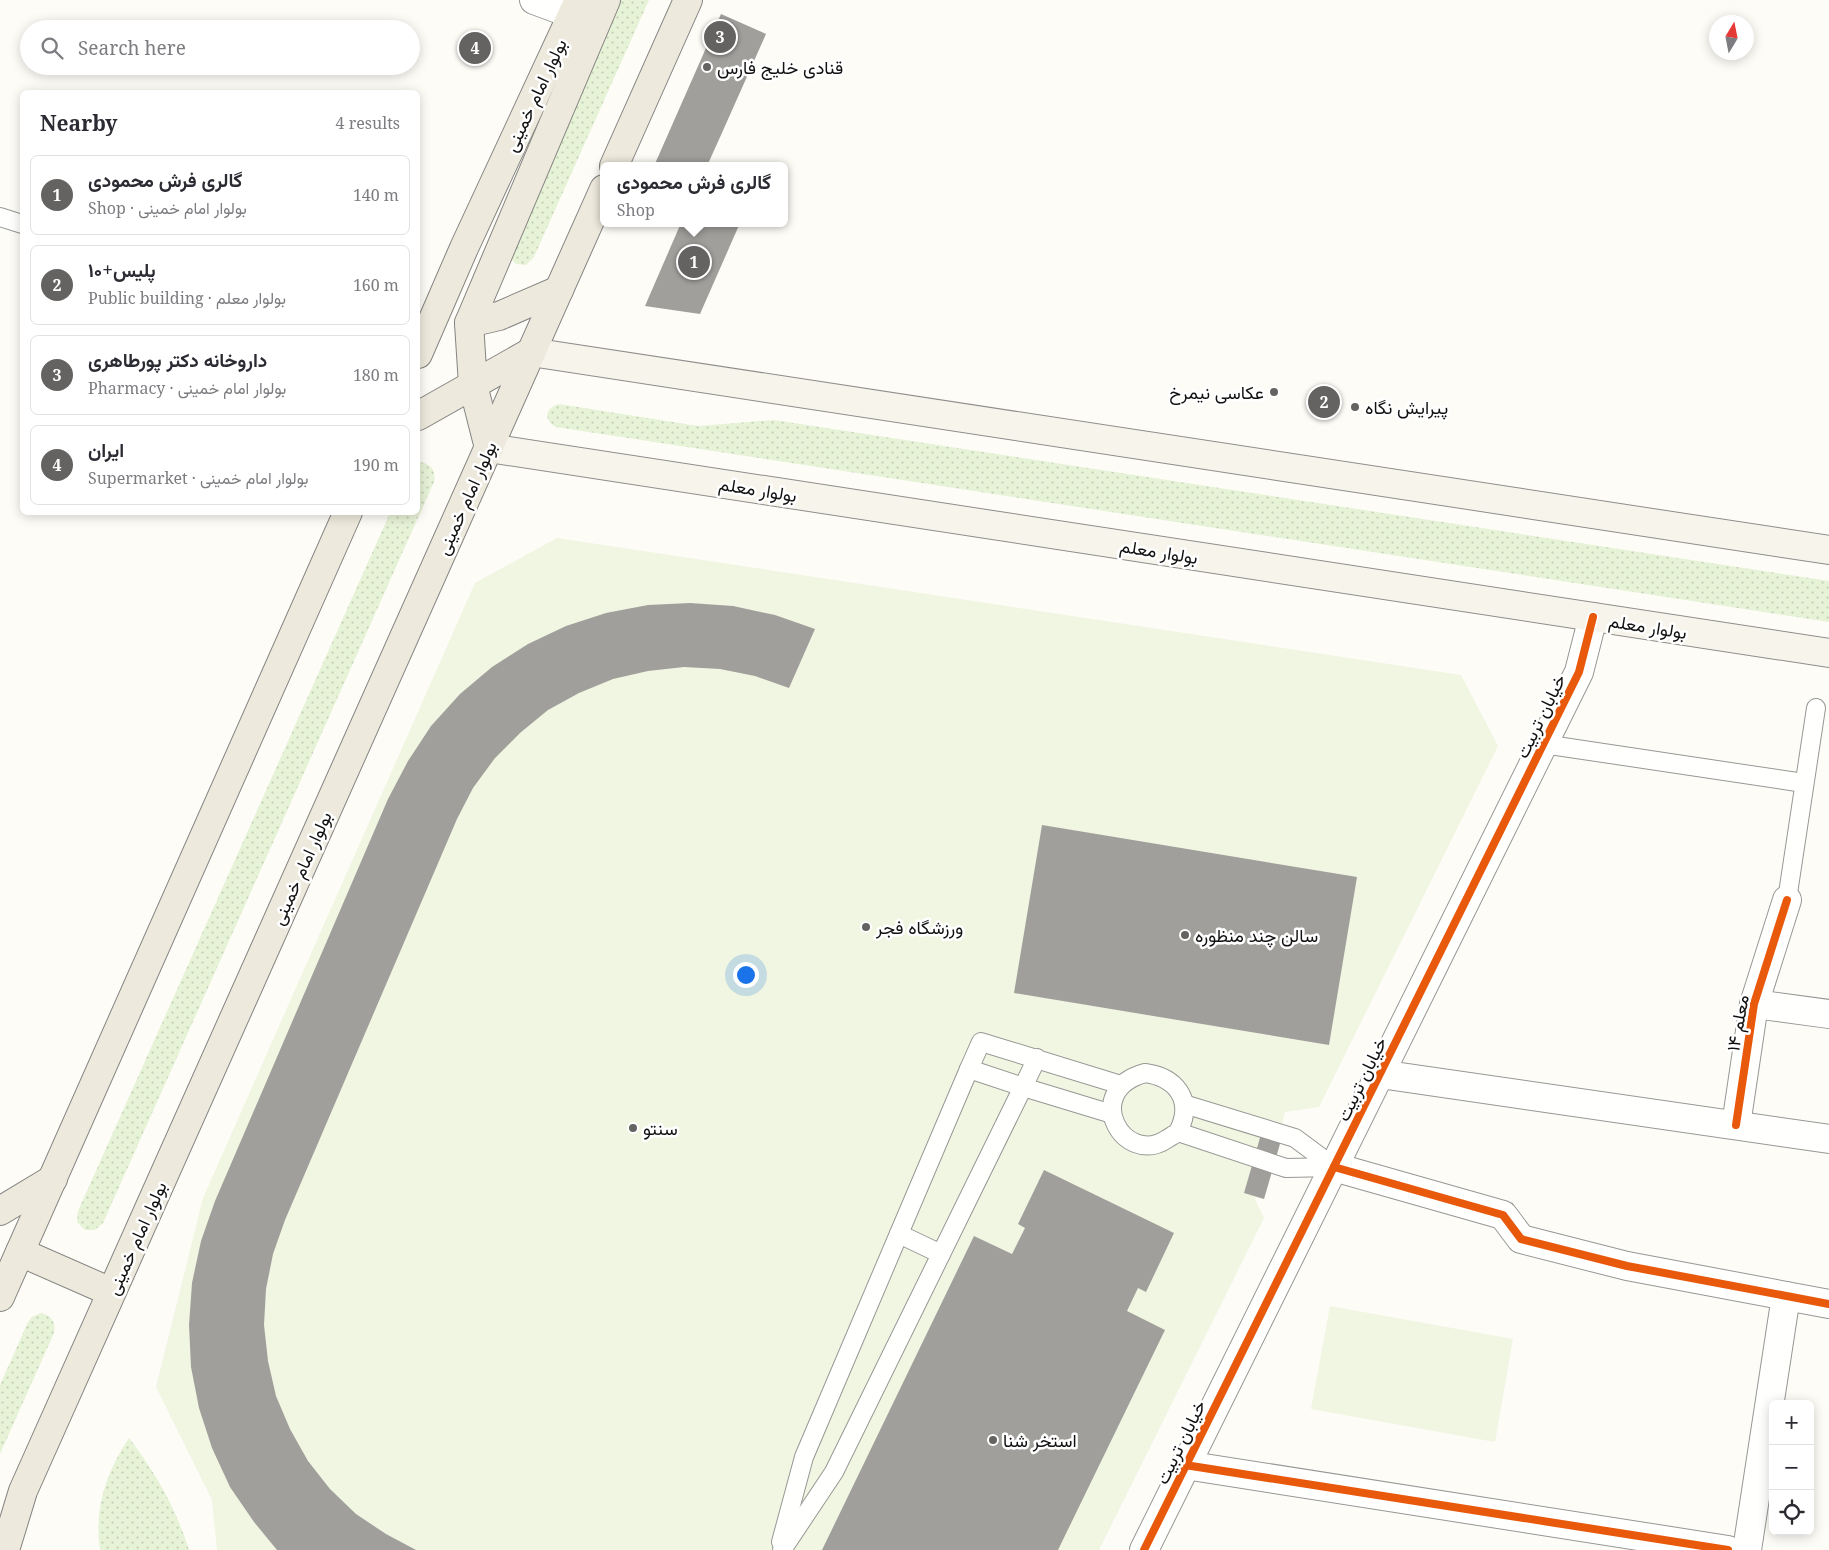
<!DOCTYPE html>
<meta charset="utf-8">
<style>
:root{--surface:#fff;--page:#f2f2f3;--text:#2b2b33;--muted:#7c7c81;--line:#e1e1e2;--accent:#646362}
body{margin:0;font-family:"Noto Serif",Vazirmatn,serif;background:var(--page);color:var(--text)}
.controls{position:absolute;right:15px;bottom:15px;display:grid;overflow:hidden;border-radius:8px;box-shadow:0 2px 12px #0003}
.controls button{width:45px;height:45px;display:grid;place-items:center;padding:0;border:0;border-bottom:1px solid var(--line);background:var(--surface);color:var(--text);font:25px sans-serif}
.compass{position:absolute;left:1709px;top:15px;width:45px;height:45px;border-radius:50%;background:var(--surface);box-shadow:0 2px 12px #0003;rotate:10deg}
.you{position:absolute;left:745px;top:974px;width:18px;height:18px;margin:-12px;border:4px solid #fff;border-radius:50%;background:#1a73e8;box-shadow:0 0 0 8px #1a73e833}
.badge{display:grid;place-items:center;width:32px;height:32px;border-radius:50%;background:var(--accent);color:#fff;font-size:16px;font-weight:700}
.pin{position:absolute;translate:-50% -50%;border:2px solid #fff;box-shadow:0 1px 5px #0006}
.popup{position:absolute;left:600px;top:162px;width:188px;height:65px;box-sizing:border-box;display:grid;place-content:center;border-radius:8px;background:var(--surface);filter:drop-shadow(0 1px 4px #0005);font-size:16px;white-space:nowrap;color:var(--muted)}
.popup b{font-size:19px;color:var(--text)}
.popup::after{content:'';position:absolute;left:50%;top:100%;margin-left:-10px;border:10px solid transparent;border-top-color:var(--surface)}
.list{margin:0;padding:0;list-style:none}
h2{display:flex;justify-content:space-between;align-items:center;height:65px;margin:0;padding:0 20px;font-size:21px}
h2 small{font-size:16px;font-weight:400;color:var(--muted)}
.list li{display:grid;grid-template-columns:32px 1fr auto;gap:15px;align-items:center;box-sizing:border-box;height:80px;margin:0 10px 10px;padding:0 10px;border:1px solid var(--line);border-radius:8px}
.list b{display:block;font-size:19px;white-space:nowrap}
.list p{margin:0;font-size:16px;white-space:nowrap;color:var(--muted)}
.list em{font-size:16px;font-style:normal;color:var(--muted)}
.icon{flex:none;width:28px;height:28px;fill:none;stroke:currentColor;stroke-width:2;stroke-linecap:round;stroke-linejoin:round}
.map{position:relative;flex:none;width:1829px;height:1550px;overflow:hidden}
.search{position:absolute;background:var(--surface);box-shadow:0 2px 12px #0003;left:20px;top:20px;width:400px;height:55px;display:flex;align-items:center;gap:12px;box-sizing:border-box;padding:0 18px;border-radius:28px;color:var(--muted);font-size:19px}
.panel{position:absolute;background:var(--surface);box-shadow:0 2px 12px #0003;left:20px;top:90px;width:400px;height:425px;border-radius:8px}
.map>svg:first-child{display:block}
.grass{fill:url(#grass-dots)}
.pitch{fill:#f0f6e1}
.building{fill:#a19f9c}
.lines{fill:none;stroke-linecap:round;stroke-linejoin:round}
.service-casing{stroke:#979795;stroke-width:20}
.minor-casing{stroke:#979795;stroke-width:30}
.tertiary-casing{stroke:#979795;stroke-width:30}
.secondary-casing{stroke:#8e8d8b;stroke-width:30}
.primary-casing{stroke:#858482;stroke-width:30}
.service{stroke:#fffffe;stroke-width:18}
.minor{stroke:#fffffe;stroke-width:28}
.tertiary{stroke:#fffffe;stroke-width:28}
.secondary{stroke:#f6f4eb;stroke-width:28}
.primary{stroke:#ede9dc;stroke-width:28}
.cycleway-casing{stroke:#fff;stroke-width:11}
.cycleway{stroke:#e8590c;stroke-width:8}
.poi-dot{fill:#646362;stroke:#fff;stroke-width:2}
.labels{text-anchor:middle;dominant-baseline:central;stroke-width:5;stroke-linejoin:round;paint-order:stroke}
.poi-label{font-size:18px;fill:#111;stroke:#fff;text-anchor:start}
.street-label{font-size:18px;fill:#111;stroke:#fff}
</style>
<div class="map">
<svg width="1829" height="1550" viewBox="0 0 1829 1550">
<defs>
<pattern id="grass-dots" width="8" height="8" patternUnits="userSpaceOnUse" patternTransform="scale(1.25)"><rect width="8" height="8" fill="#e7f3d7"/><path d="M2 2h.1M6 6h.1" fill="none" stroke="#c5cfb8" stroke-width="1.8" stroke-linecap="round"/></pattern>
</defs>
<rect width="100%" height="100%" fill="#fdfcf7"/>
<g class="grass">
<polygon points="618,0 649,0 534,257 526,265 516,264 509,257"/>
<path d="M 559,404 L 698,426 L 774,420 L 1829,581 L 1829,622 L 556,427 C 543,420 545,408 559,404 Z"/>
<path d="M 421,462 C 432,465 436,471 434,482 L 103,1223 L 95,1230 L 85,1230 L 77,1222 L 78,1211 L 390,513 L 418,512 L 418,463 Z"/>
<path d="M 41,1313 C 52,1316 56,1322 54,1333 L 0,1454 L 0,1385 L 28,1322 L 32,1317 Z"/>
<path d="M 129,1438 C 155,1472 176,1508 189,1550 L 100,1550 C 94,1508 106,1473 129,1438 Z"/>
</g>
<g class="pitch">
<polygon points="557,538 1461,675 1498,746 1319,1107 1285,1112 1281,1128 1284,1130 1264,1199 1254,1197 1264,1218 1099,1550 217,1550 212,1500 156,1387 203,1198 475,583"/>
<polygon points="1330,1306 1513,1339 1495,1442 1311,1409"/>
</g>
<g class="building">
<polygon points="721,14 766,34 721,135 707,166 654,166"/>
<polygon points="681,223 740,223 700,314 645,306"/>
<polygon points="690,603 733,606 775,615 815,629 789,688 755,676 720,669 684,667 648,671 613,679 579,693 548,710 520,733 495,758 473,788 457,819 285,1220 273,1254 266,1289 264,1325 268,1361 276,1396 290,1429 308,1461 330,1489 356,1514 386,1534 416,1550 277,1550 254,1522 230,1487 212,1448 199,1408 191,1367 189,1325 192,1283 201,1241 215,1201 388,799 408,761 431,726 460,694 492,667 528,644 566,626 606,613 648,605"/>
<polygon points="1042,825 1357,877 1329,1045 1014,993"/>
<polygon points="1264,1124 1284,1130 1264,1199 1244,1193"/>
<polygon points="1044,1170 1174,1233 1146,1292 1138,1288 1127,1311 1165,1330 1058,1550 822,1550 974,1236 1012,1254 1025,1228 1018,1224"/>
</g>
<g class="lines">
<defs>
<g id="service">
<polyline points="0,217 22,224"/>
<polyline points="1543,744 1804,783"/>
<polyline points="1787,900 1816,708"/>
<polyline points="1037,1058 1023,1087 969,1069 981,1042 1121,1085"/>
<path d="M 1145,1073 C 1175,1077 1194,1099 1179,1130 C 1177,1134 1171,1136 1167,1139 C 1124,1168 1080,1091 1145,1073 Z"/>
<polyline points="1184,1104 1295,1138 1334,1167"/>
<polyline points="1178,1132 1286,1168 1334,1167"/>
<polyline points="899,1234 941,1254"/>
<polyline points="781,1542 804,1457 969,1069"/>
<polyline points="782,1550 834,1472 1023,1087 1112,1114"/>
</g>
<g id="minor">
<polyline points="1754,1004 1829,1014"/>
<polyline points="1380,1074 1829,1139"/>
<polyline points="1736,1125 1754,1004 1787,900"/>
<polyline points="1334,1167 1503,1215 1521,1239 1627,1266 1829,1304"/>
<polyline points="1185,1465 1728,1550"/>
<polyline points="1747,1550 1786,1296"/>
</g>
<g id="tertiary">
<polyline points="534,0 572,14"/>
<polyline points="1144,1550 1579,672 1593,617"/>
</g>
<g id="secondary">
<polyline points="531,352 1829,550"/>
<polyline points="489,448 1829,653"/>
</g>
<g id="primary">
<polyline points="614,166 688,0"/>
<polyline points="469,323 499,316 559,290"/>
<polyline points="418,354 464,248 579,0"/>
<polyline points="418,416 531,352"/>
<polyline points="489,448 473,385 469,323 606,0"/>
<polyline points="0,1211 53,1179"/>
<polyline points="20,1252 111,1292"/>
<polyline points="0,1297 348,512"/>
<polyline points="5,1550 23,1491 604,189"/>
</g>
</defs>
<use href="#service" class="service-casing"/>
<use href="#minor" class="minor-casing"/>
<use href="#tertiary" class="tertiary-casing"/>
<use href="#secondary" class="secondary-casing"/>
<use href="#primary" class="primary-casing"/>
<use href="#service" class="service"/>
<use href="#minor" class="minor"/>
<use href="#tertiary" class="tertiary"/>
<use href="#secondary" class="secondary"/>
<use href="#primary" class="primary"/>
<defs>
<g id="cycleway">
<polyline points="1736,1125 1754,1004 1787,900"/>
<polyline points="1334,1167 1503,1215 1521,1239 1627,1266 1829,1304"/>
<polyline points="1185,1465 1728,1550"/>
<polyline points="1144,1550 1579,672 1593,617"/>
</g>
</defs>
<use href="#cycleway" class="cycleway-casing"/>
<use href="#cycleway" class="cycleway"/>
</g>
<g class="poi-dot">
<circle cx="707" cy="67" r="5"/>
<circle cx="1274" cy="392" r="5"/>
<circle cx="1355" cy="407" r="5"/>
<circle cx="866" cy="927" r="5"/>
<circle cx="1185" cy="935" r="5"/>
<circle cx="633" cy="1128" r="5"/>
<circle cx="993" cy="1440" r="5"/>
</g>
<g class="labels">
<g class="poi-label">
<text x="717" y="67">قنادی خلیج فارس</text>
<text x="1264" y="392" text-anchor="end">عکاسی نیمرخ</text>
<text x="1365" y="407">پیرایش نگاه</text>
<text x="876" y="927">ورزشگاه فجر</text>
<text x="1195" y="935">سالن چند منظوره</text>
<text x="643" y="1128">سنتو</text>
<text x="1003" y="1440">استخر شنا</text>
</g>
<g class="street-label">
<text transform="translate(535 95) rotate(-65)">بولوار امام خمینی</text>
<text transform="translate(758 489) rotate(9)">بولوار معلم</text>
<text transform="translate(466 498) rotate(-66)">بولوار امام خمینی</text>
<text transform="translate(1159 551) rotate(9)">بولوار معلم</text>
<text transform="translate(1648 626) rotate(9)">بولوار معلم</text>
<text transform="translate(1540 716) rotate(-64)">خیابان تربیت</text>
<text transform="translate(301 868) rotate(-66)">بولوار امام خمینی</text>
<text transform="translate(1737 1023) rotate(-80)">معلم ۱۴</text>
<text transform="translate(1361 1079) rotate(-64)">خیابان تربیت</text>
<text transform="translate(136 1238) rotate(-66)">بولوار امام خمینی</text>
<text transform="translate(1180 1442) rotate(-64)">خیابان تربیت</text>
</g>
</g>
</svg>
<div class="controls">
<button>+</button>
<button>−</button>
<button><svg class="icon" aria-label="locate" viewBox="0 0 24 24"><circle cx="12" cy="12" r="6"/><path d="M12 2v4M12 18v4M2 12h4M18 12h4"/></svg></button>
</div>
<svg class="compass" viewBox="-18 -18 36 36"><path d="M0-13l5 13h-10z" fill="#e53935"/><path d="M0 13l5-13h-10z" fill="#7c7c81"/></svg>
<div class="you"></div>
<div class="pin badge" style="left:694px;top:262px">1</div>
<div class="popup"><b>گالری فرش محمودی</b>Shop</div>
<div class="pin badge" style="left:1324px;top:402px">2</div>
<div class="pin badge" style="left:720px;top:37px">3</div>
<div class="pin badge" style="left:475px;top:48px">4</div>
<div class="search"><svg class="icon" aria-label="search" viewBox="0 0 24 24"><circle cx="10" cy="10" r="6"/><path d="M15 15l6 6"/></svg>Search here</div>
<section class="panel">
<h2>Nearby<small>4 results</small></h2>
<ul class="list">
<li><span class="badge">1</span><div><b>گالری فرش محمودی</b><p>Shop · بولوار امام خمینی</p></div><em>140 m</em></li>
<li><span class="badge">2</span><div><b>پلیس+۱۰</b><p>Public building · بولوار معلم</p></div><em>160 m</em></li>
<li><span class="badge">3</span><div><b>داروخانه دکتر پورطاهری</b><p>Pharmacy · بولوار امام خمینی</p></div><em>180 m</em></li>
<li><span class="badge">4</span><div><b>ایران</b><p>Supermarket · بولوار امام خمینی</p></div><em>190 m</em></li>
</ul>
</section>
</div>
